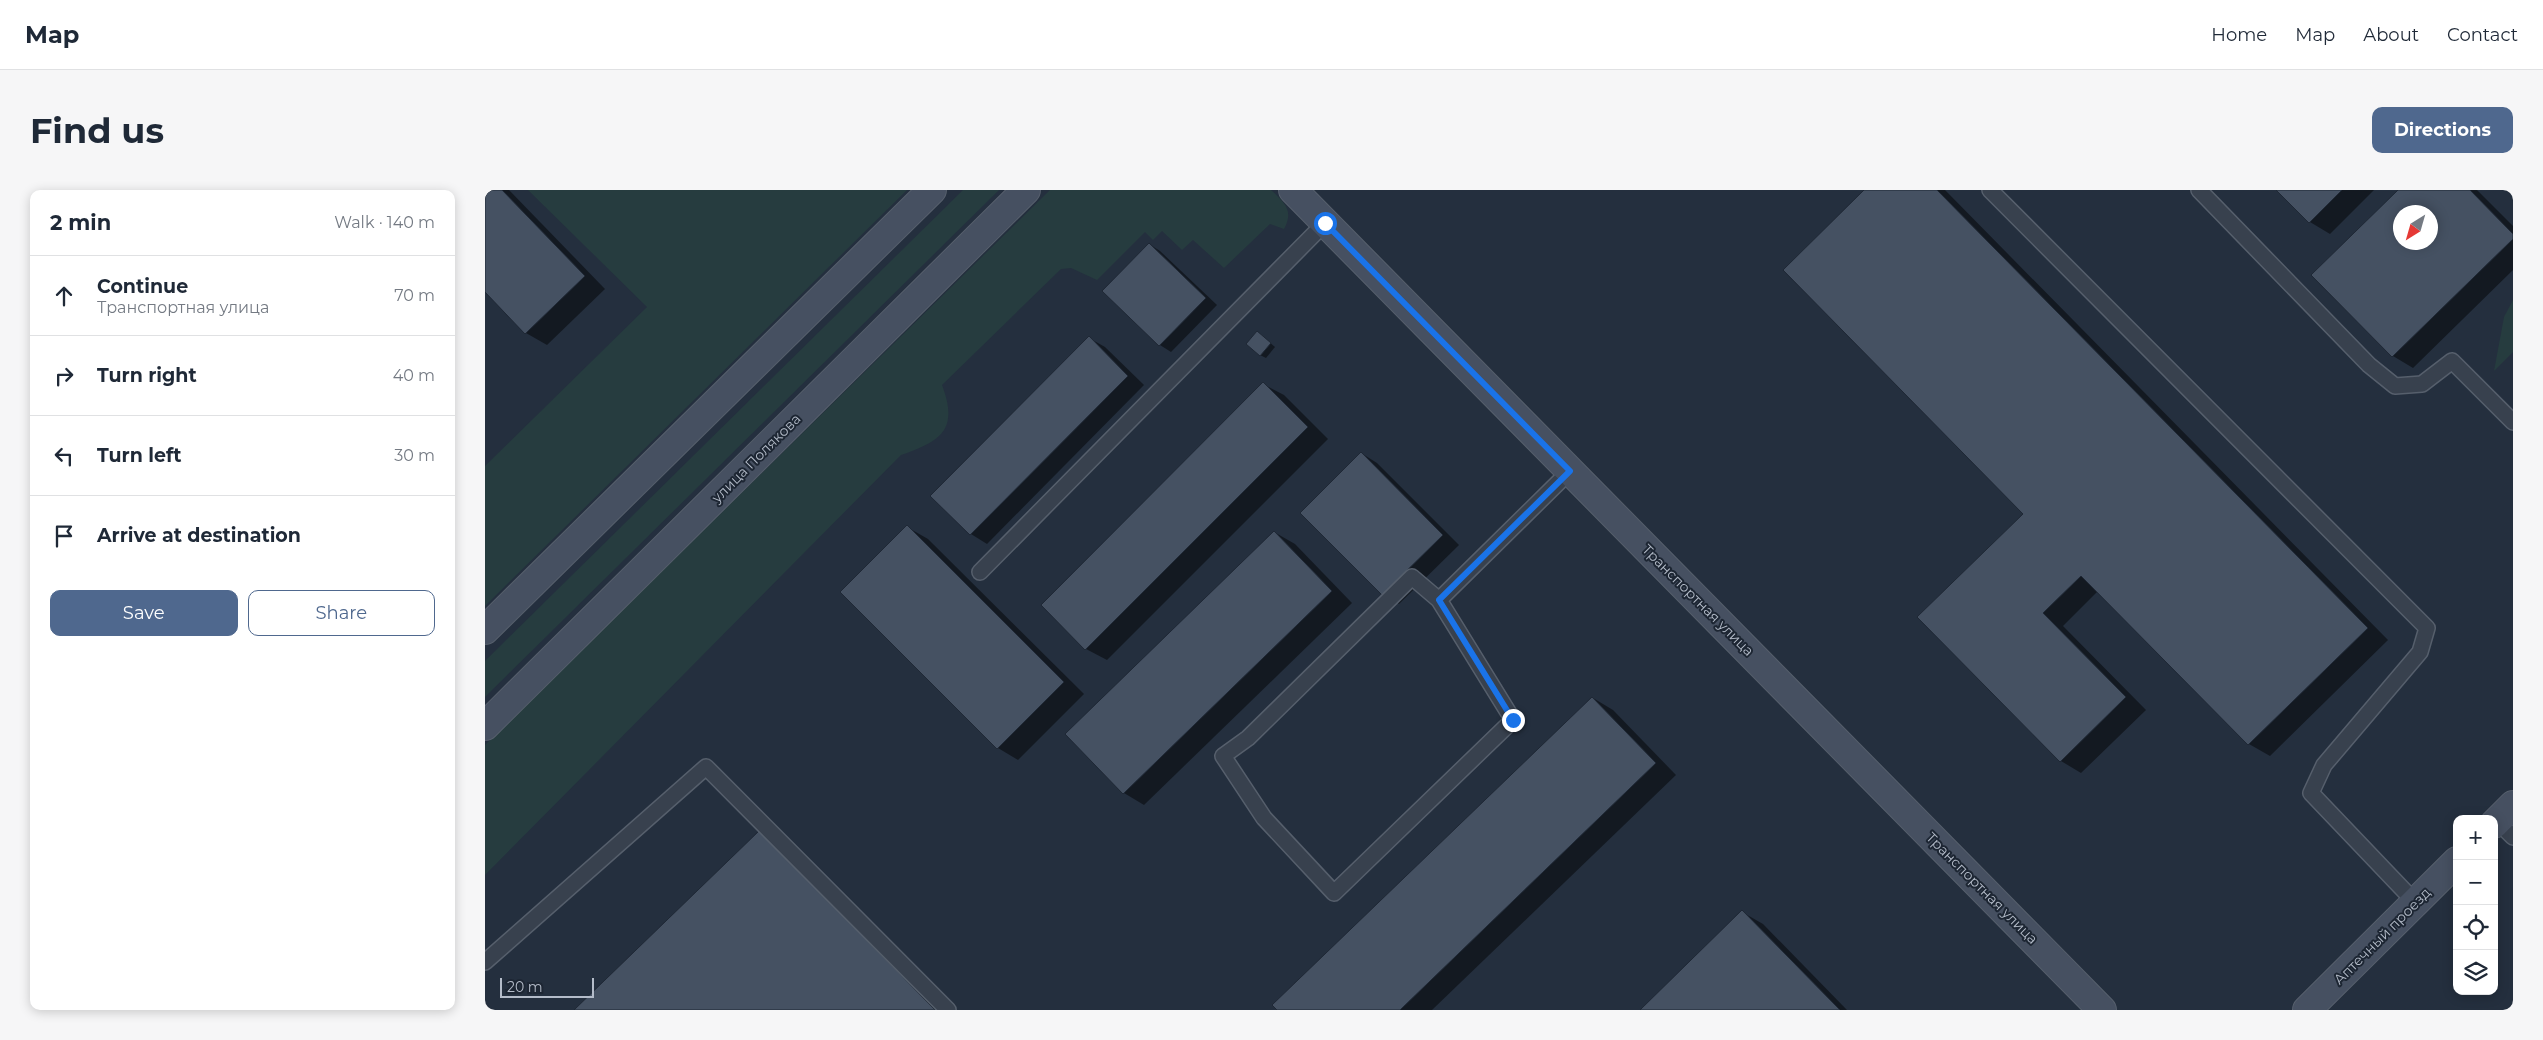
<!DOCTYPE html>
<meta charset="utf-8">
<style>
:root{--surface:#fff;--page:#f6f6f7;--text:#1f2937;--muted:#747a83;--line:#e0e1e3;--accent:#4f688e}
body{margin:0;font-family:Montserrat,sans-serif;background:var(--page);color:var(--text)}
.controls{position:absolute;right:15px;bottom:15px;display:grid;overflow:hidden;border-radius:10px;box-shadow:0 2px 12px #0003}
.controls button{width:45px;height:45px;display:grid;place-items:center;padding:0;border:0;border-bottom:1px solid var(--line);background:var(--surface);color:var(--text);font:25px sans-serif}
.compass{position:absolute;left:1908px;top:15px;width:45px;height:45px;border-radius:50%;background:var(--surface);box-shadow:0 2px 12px #0003;rotate:217deg}
.scale{position:absolute;left:15px;bottom:12px;width:94px;box-sizing:border-box;padding-left:5px;border:2px solid #b4bcc9;border-top:0;font-size:14px;line-height:18px;white-space:nowrap;color:#b4bcc9;-webkit-text-stroke:4px #1d2633;paint-order:stroke}
.stop{position:absolute;width:15px;height:15px;margin:-11px;border:4px solid #1a73e8;border-radius:50%;background:#fff}
.stop.end{background:#1a73e8;border-color:#fff;box-shadow:0 1px 5px #0008}
.list{margin:0;padding:0;list-style:none}
h2{display:flex;justify-content:space-between;align-items:center;height:65px;margin:0;padding:0 20px;font-size:21px}
h2 small{font-size:16px;font-weight:400;color:var(--muted)}
.list li{display:grid;grid-template-columns:32px 1fr auto;gap:15px;align-items:center;box-sizing:border-box;height:80px;padding:0 20px;border-top:1px solid var(--line)}
.list b{display:block;font-size:19px;white-space:nowrap}
.list p{margin:0;font-size:16px;white-space:nowrap;color:var(--muted)}
.list em{font-size:16px;font-style:normal;color:var(--muted)}
.actions{display:flex;gap:10px;padding:15px 20px}
.actions a{flex:1;padding:11px 0;border:1px solid var(--accent);border-radius:10px;text-align:center;font-size:18px;color:var(--accent)}
.actions .main{background:var(--accent);color:#fff}
.icon{flex:none;width:28px;height:28px;fill:none;stroke:currentColor;stroke-width:2;stroke-linecap:round;stroke-linejoin:round}
.map{position:relative;flex:none;width:2028px;height:820px;overflow:hidden;border-radius:10px}
header{display:flex;align-items:center;gap:30px;box-sizing:border-box;height:70px;padding:0 25px;background:var(--surface);border-bottom:1px solid var(--line)}
header strong{font-size:24px}
nav{display:flex;gap:28px;margin-inline-start:auto;font-size:18px}
.intro{display:flex;align-items:center;justify-content:space-between;box-sizing:border-box;height:120px;padding:0 30px}
h1{margin:0;font-size:35px}
.button{padding:12px 22px;border-radius:10px;background:var(--accent);color:#fff;font-size:18px;font-weight:700}
main{display:flex;gap:30px;padding:0 30px}
aside{flex:1;background:var(--surface);border-radius:10px;box-shadow:0 2px 12px #0003}
.map>svg:first-child{display:block}
.green{fill:#263c3f}
.shadow{fill:#0007;fill-rule:evenodd}
.building{fill:#455162;stroke:#1f2835;fill-rule:evenodd}
.lines{fill:none;stroke-linecap:round;stroke-linejoin:round}
.lane-casing{stroke:#565f6c;stroke-width:18}
.secondary-casing{stroke:#565f6c;stroke-width:30}
.lane{stroke:#38414e;stroke-width:15}
.secondary{stroke:#465061;stroke-width:28}
.route{stroke:#1a73e8;stroke-width:6}
.labels{text-anchor:middle;dominant-baseline:central;stroke-width:4;stroke-linejoin:round;paint-order:stroke}
.street-label{font-size:14px;fill:#b4bcc9;stroke:#1d2633}
</style>
<header>
<strong>Map</strong>
<nav><a>Home</a><a>Map</a><a>About</a><a>Contact</a></nav>
</header>
<div class="intro"><h1>Find us</h1><a class="button">Directions</a></div>
<main>
<aside>
<h2>2 min<small>Walk · 140 m</small></h2>
<ul class="list">
<li><svg class="icon" aria-label="ahead" viewBox="0 0 24 24"><path d="M12 20V5M6 11l6-6 6 6"/></svg><div><b>Continue</b><p>Транспортная улица</p></div><em>70 m</em></li>
<li><svg class="icon" aria-label="right" viewBox="0 0 24 24"><path d="M7 20v-9h11M14 6l5 5-5 5"/></svg><div><b>Turn right</b></div><em>40 m</em></li>
<li><svg class="icon" aria-label="left" viewBox="0 0 24 24"><path d="M17 20v-9H6M10 6l-5 5 5 5"/></svg><div><b>Turn left</b></div><em>30 m</em></li>
<li><svg class="icon" aria-label="arrive" viewBox="0 0 24 24"><path d="M6 21V4h12l-3 4 3 4H6"/></svg><div><b>Arrive at destination</b></div></li>
</ul>
<div class="actions"><a class="main">Save</a><a>Share</a></div>
</aside>
<div class="map">
<svg width="2028" height="820" viewBox="0 0 2028 820">
<rect width="100%" height="100%" fill="#242f3e"/>
<g class="green">
<polygon points="43,0 422,0 0,416 0,276 162,117"/>
<polygon points="478,0 514,0 0,507 0,471"/>
<path d="M 565,0 L 786,0 C 800,13 809,21 799,39 L 785,34 L 739,78 L 708,50 L 697,60 L 677,41 L 668,50 L 660,42 L 612,90 L 586,78 L 576,79 L 457,195 C 474,240 456,251 416,265 L 0,685 L 0,555 Z"/>
<polygon points="2028,110 2028,162 2009,181 2019,127"/>
</g>
<g class="shadow">
<polygon points="0,0 24,0 120,99 62,155 41,143 0,100"/>
<polygon points="1381,0 1460,0 1903,450 1785,566 1764,554 1613,401 1578,436 1661,520 1596,583 1576,571 1539,324"/>
<polygon points="1793,0 1889,0 1845,44 1825,32"/>
<path d="M 1915,0 L 1992,0 L 2028,36 L 2028,80 L 1928,178 L 1908,166 ZM 1916,22 L 1946,22 L 1946,52 L 1916,52 Z"/>
<polygon points="664,54 675,61 732,115 686,162 675,155 619,101"/>
<polygon points="777,146 790,157 781,168 775,165"/>
<polygon points="604,148 620,157 659,195 502,354 486,344"/>
<polygon points="778,194 799,205 843,249 622,470 601,459"/>
<polygon points="876,263 892,273 974,355 914,414 898,404 816,323"/>
<polygon points="422,337 443,349 599,504 533,570 513,558"/>
<polygon points="789,342 810,354 867,413 659,615 639,603"/>
<polygon points="1108,508 1128,520 1191,585 947,820 794,820"/>
<polygon points="275,641 457,820 91,820"/>
<polygon points="1257,722 1278,734 1362,820 1156,820"/>
</g>
<g class="building">
<polygon points="0,0 17,0 100,86 40,144 0,102"/>
<polygon points="1379,0 1452,0 1883,438 1763,555 1596,386 1558,423 1641,507 1575,572 1432,427 1538,324 1298,80"/>
<polygon points="1791,0 1857,0 1824,33"/>
<path d="M 1913,0 L 1985,0 L 2028,44 L 2028,49 L 1907,167 L 1826,85 ZM 1916,22 L 1946,22 L 1946,52 L 1916,52 Z"/>
<polygon points="664,53 721,108 674,156 617,101"/>
<polygon points="772,141 786,153 775,166 761,154"/>
<polygon points="604,146 643,186 485,345 445,306"/>
<polygon points="778,192 823,237 600,460 556,415"/>
<polygon points="876,262 958,345 897,405 815,323"/>
<polygon points="422,335 579,492 512,559 355,402"/>
<polygon points="789,341 847,401 638,604 580,544"/>
<polygon points="1107,507 1171,573 915,820 792,820 787,815"/>
<polygon points="275,640 450,820 89,820"/>
<polygon points="1257,720 1355,820 1155,820"/>
</g>
<g class="lines">
<defs>
<g id="lane">
<polyline points="1505,0 1942,438 1935,462 1839,575 1826,603 1930,712"/>
<polyline points="1714,0 1884,175 1910,196 1937,194 1967,171 2028,232"/>
<polyline points="495,382 840,33"/>
<polyline points="954,410 1028,530 849,703 779,628 738,566 763,548 927,387 954,410 1085,281"/>
<polyline points="2012,631 2028,647"/>
<polyline points="0,772 221,577 463,820"/>
</g>
<g id="secondary">
<polyline points="808,0 1617,820"/>
<polyline points="0,440 447,0"/>
<polyline points="0,536 541,0"/>
<polyline points="2009,634 2028,615"/>
<polyline points="1822,820 1972,671"/>
</g>
</defs>
<use href="#lane" class="lane-casing"/>
<use href="#secondary" class="secondary-casing"/>
<use href="#lane" class="lane"/>
<use href="#secondary" class="secondary"/>
</g>
<g class="lines">
<polyline class="route" points="840,33 1085,281 954,410 1028,530"/>
</g>
<g class="labels">
<g class="street-label">
<text transform="translate(271 268) rotate(-45)">улица Полякова</text>
<text transform="translate(1213 410) rotate(45)">Транспортная улица</text>
<text transform="translate(1497 698) rotate(45)">Транспортная улица</text>
<text transform="translate(1897 746) rotate(-45)">Аптечный проезд</text>
</g>
</g>
</svg>
<div class="controls">
<button>+</button>
<button>−</button>
<button><svg class="icon" aria-label="locate" viewBox="0 0 24 24"><circle cx="12" cy="12" r="6"/><path d="M12 2v4M12 18v4M2 12h4M18 12h4"/></svg></button>
<button><svg class="icon" aria-label="layers" viewBox="0 0 24 24"><path d="M12 4l9 5-9 5-9-5zM3 14l9 5 9-5"/></svg></button>
</div>
<svg class="compass" viewBox="-18 -18 36 36"><path d="M0-13l5 13h-10z" fill="#e53935"/><path d="M0 13l5-13h-10z" fill="#747a83"/></svg>
<div class="scale">20 m</div>
<div class="stop" style="left:840px;top:33px"></div>
<div class="stop end" style="left:1028px;top:530px"></div>
</div>
</main>
